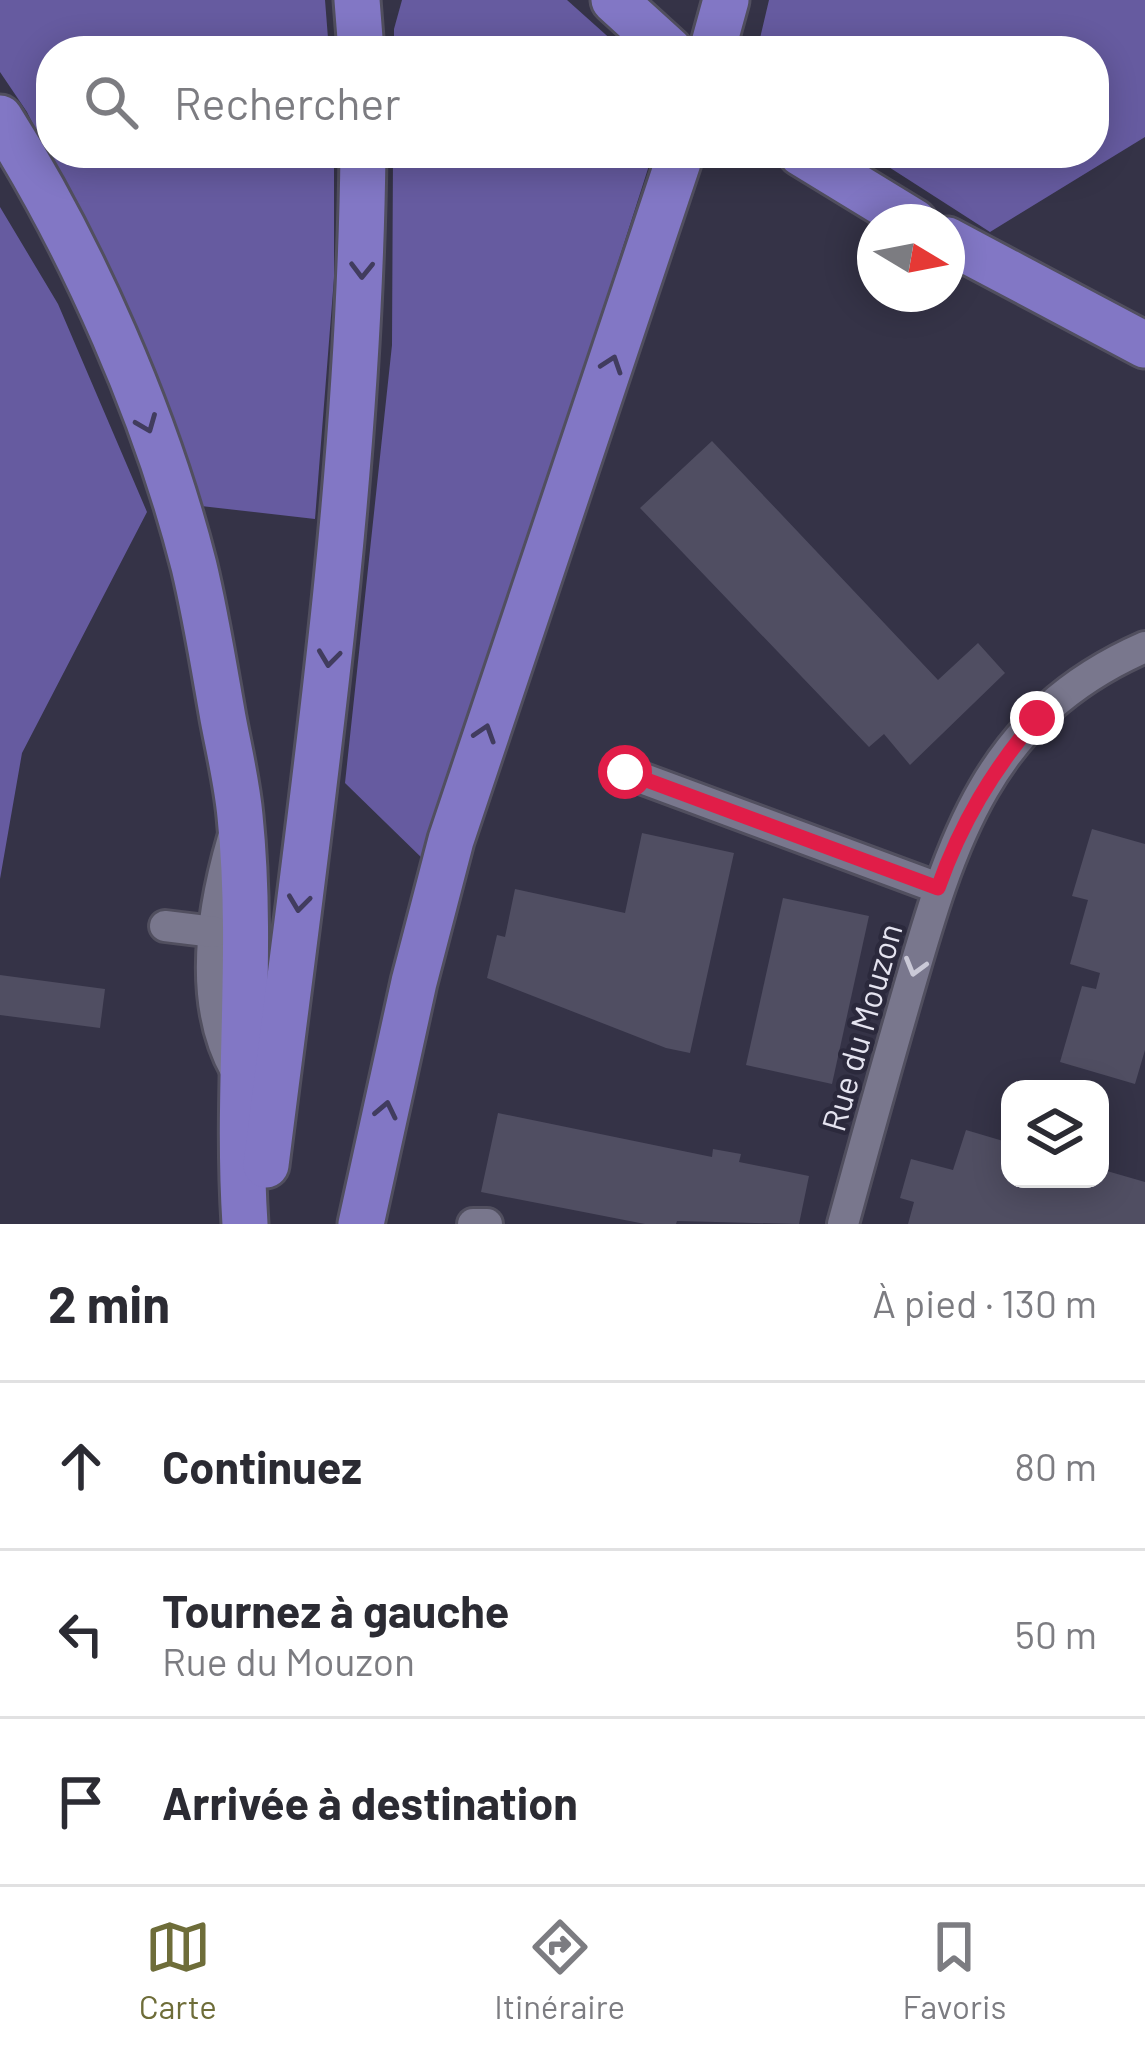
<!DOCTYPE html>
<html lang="fr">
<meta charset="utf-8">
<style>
:root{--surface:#fff;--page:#f7f7f7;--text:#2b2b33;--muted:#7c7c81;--line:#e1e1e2;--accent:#6e6d39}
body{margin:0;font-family:Barlow,sans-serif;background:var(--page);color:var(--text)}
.controls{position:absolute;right:36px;bottom:36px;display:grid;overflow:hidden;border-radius:24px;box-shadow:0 6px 30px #0003}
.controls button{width:108px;height:108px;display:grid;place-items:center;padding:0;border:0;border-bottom:3px solid var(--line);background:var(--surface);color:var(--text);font:60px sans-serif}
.compass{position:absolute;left:857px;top:204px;width:108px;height:108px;border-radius:50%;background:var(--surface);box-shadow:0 6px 30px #0003;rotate:100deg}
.stop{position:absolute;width:36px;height:36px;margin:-27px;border:9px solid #e11d48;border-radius:50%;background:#fff}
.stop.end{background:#e11d48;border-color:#fff;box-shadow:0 3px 12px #0008}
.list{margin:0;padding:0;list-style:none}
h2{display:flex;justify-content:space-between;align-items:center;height:156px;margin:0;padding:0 48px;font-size:51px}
h2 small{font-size:39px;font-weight:400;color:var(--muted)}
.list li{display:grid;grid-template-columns:78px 1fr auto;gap:36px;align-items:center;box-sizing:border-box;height:168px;padding:0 48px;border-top:3px solid var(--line)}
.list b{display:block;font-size:45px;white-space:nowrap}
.list p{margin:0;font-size:39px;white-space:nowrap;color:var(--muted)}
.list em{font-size:39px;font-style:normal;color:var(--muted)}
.icon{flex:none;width:66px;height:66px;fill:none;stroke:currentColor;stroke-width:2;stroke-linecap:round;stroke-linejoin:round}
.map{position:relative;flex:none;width:1145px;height:1224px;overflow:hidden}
.search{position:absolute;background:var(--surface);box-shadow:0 6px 30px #0003;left:36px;right:36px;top:36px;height:132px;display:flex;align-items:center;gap:30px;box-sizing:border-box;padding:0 42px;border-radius:48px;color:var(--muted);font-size:45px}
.sheet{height:660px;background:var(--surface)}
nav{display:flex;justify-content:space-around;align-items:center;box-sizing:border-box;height:168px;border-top:3px solid var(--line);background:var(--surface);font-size:33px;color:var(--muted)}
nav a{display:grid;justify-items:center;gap:6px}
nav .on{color:var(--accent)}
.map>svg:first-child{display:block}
.forest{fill:#665ba0}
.building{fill:#504e62}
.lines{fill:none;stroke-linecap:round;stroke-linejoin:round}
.minor-casing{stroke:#514f5f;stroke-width:36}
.highway-casing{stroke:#514f5f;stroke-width:51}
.minor{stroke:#79778d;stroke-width:30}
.highway{stroke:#8277c5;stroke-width:45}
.oneway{stroke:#413c5e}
.oneway2{stroke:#cac9d7}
.route{stroke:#e11d48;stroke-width:15}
.labels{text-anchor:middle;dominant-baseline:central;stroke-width:9;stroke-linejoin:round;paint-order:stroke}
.street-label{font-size:33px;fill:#e5e4f0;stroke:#2b293c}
</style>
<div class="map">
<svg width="1145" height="1224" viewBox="0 0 1145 1224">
<rect width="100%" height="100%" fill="#353347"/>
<g class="forest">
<polygon points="0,0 325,0 329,51 51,51 51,153 334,153 334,278 315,519 201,506 127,314 27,112 0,72"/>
<polygon points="402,0 567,0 624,51 394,51 394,29"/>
<polygon points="769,0 1145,0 1145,137 990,232 867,153 1094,153 1094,51 757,51"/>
<polygon points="393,153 653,153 426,862 345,783 392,345"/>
<polygon points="0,207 58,304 147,512 22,753 0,879"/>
</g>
<g class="building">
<polygon points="712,441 938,680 978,643 1005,673 910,765 884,734 869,747 640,508"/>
<polygon points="1092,829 1145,844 1145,1050 1135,1084 1060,1062 1082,986 1096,989 1100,973 1070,964 1088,900 1072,896"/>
<polygon points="642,833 734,853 690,1053 666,1048 487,978 497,935 505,937 515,889 625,913"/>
<polygon points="783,898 869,916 832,1084 746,1065"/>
<polygon points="0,975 105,989 100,1028 0,1015"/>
<polygon points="498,1113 712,1157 713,1149 741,1154 739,1162 809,1176 799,1224 677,1221 676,1224 645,1224 481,1192"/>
<polygon points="966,1130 1010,1143 1010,1179 1100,1179 1100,1169 1145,1182 1145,1224 908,1224 914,1202 900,1198 911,1159 953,1170"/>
</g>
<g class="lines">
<defs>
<g id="minor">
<polyline points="625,772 938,888"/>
<path d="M 233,838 C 212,910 197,1002 236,1071"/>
<polyline points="165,926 214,932"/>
<polyline points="473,1224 487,1224"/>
<path d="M 843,1224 C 864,1147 885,1071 907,995 C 951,842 987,716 1145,647"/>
</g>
<g id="highway">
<polyline points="357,0 361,51"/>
<polyline points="614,0 670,51"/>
<polyline points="712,51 726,0"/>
<path d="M 0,118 C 83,249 156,416 194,566 C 206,616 214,667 223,718 C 229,750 237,783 240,816 C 254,952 236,1088 245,1224"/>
<polyline points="801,153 914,222"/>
<polyline points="947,240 1145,345"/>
<path d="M 266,1165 C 308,828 359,492 363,153"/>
<polyline points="361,1224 414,982 451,840 681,153"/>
</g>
</defs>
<use href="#minor" class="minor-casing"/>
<use href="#highway" class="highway-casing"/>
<use href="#minor" class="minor"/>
<use href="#highway" class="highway"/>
</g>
<defs><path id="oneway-chevron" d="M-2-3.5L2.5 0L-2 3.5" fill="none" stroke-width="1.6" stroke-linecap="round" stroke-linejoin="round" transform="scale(3)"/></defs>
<g class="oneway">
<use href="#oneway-chevron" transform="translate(362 270) rotate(91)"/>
<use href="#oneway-chevron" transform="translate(612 364) rotate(-71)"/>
<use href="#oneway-chevron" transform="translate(147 424) rotate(68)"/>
<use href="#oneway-chevron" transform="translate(329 658) rotate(97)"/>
<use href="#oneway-chevron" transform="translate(485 733) rotate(-72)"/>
<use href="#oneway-chevron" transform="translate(299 903) rotate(97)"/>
<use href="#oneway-chevron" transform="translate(386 1110) rotate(-78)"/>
</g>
<use class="oneway2" href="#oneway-chevron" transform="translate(915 967) rotate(106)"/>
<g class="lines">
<path class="route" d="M 625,772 L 938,888 C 961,823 992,771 1037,718"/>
</g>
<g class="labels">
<g class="street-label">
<text transform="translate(861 1027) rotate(-74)">Rue du Mouzon</text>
</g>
</g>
</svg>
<div class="controls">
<button><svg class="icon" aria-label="layers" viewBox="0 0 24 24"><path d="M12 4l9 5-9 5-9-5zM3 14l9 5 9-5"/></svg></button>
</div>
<svg class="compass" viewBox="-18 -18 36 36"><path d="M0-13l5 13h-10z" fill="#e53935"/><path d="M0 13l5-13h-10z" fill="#7c7c81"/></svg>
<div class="stop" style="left:625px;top:772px"></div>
<div class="stop end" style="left:1037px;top:718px"></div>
<div class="search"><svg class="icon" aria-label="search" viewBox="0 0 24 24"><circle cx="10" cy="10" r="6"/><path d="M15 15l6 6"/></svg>Rechercher</div>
</div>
<section class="sheet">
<h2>2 min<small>À pied · 130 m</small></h2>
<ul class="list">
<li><svg class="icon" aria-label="ahead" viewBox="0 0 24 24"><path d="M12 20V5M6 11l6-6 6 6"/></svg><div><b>Continuez</b></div><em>80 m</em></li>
<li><svg class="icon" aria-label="left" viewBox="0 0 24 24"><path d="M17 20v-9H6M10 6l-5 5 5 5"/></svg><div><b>Tournez à gauche</b><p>Rue du Mouzon</p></div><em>50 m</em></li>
<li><svg class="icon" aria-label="arrive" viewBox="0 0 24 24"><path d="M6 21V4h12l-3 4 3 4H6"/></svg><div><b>Arrivée à destination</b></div></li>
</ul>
</section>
<nav>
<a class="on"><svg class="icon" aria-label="map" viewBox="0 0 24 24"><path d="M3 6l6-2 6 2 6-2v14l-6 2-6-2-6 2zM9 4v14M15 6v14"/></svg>Carte</a>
<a><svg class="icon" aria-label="directions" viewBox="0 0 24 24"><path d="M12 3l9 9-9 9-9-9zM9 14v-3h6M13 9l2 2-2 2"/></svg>Itinéraire</a>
<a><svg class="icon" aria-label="saved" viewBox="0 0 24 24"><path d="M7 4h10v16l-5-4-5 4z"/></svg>Favoris</a>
</nav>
